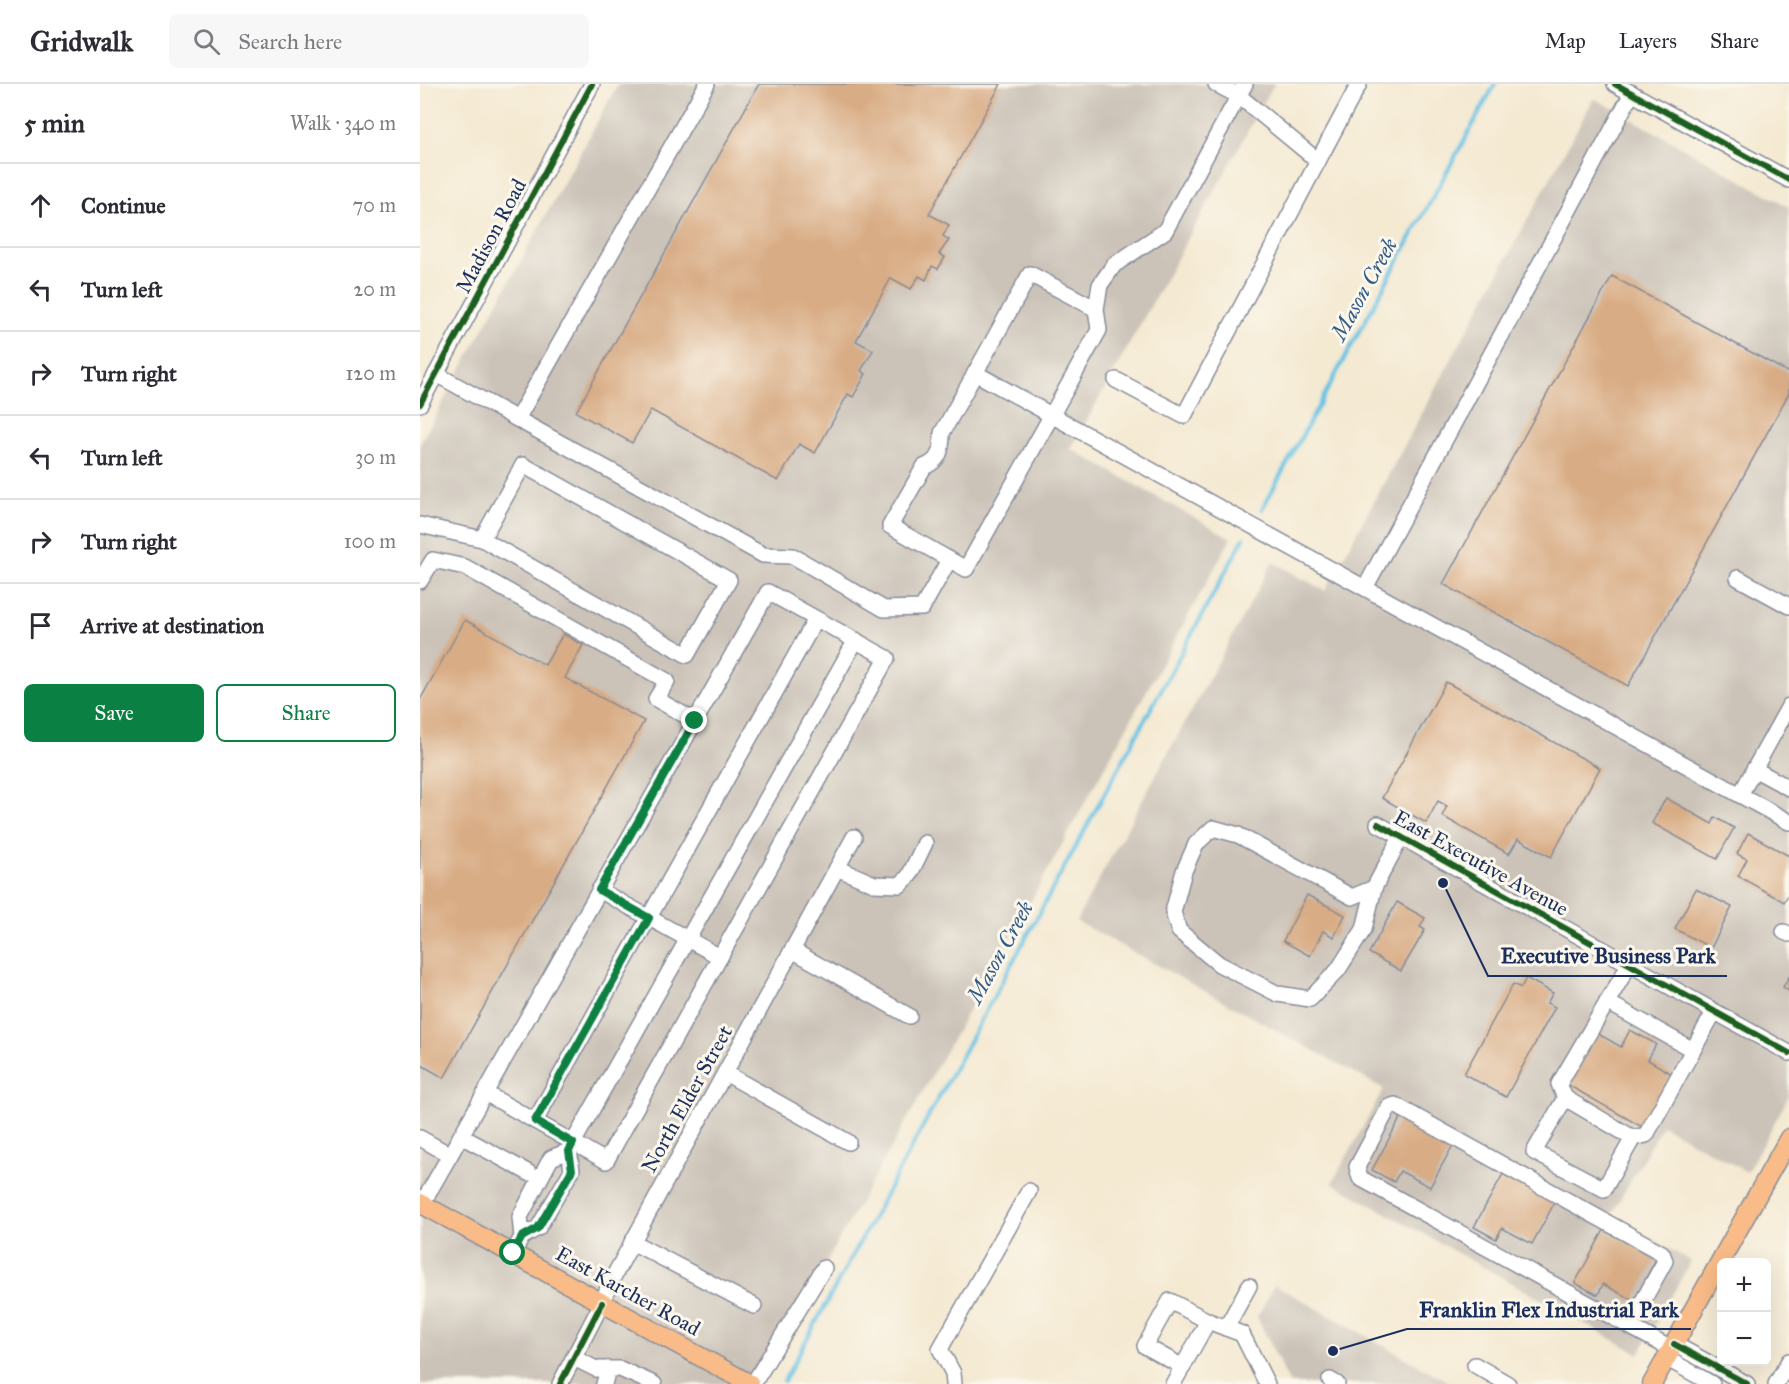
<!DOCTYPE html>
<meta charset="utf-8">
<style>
:root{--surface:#fff;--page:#f7f7f7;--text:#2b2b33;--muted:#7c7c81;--line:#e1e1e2;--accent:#0b8043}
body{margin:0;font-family:"IM FELL Great Primer",serif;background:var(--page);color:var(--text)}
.controls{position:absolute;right:18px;bottom:18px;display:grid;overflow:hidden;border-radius:9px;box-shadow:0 6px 24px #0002}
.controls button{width:54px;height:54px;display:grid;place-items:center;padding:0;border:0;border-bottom:2px solid var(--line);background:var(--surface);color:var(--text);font:30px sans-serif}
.stop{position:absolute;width:18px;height:18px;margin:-14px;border:4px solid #0b8043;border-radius:50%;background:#fff}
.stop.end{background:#0b8043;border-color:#fff;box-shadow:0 2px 6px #0008}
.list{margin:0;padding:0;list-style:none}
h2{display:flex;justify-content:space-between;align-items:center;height:78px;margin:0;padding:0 24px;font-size:26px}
h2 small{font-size:20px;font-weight:400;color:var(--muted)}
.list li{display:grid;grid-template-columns:39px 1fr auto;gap:18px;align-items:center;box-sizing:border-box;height:84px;padding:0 24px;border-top:2px solid var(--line)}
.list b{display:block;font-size:22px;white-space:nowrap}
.list em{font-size:20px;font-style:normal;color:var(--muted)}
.actions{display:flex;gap:12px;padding:18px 24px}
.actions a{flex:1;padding:14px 0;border:2px solid var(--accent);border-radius:9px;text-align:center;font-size:21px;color:var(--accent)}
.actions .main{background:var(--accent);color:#fff}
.icon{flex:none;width:33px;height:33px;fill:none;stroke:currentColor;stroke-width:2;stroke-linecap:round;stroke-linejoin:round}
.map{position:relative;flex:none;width:1369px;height:1300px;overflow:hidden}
header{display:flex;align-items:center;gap:36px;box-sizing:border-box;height:84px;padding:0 30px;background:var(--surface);border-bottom:2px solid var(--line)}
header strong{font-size:28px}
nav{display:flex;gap:33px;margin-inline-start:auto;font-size:21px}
.search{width:420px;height:54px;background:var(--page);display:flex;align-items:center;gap:15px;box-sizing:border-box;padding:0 21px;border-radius:9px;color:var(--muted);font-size:22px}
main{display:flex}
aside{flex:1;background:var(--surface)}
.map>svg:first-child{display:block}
.industrial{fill:#cbc2b8}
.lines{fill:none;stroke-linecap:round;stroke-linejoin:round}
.stream{stroke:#66c3e4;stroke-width:4}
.building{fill:#d8ac84}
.minor-casing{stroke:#888c98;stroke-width:18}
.major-casing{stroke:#888c98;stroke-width:21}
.minor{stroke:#fff;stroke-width:15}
.major{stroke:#f9bc89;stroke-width:18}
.cycleway-casing{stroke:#fbf7ec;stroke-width:10}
.cycleway{stroke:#1b5e20;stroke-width:6}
.route{stroke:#0b8043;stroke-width:8}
.labels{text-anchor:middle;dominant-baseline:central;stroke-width:6;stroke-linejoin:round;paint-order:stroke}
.street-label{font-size:21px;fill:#1b2f5e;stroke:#fbf7ec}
.water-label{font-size:22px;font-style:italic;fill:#325b86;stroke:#fbf7ec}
.leader{fill:none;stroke:#1b2f5e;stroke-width:2}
.callout-dot{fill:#1b2f5e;stroke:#fbf7ec;stroke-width:2}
.callout-label{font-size:22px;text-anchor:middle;font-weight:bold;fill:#1b2f5e;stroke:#fbf7ec;stroke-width:6;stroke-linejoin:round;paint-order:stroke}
</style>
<header>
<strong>Gridwalk</strong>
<div class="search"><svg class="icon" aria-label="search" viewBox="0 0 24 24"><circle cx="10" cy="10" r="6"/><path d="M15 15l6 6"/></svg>Search here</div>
<nav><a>Map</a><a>Layers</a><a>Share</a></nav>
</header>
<main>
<aside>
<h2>5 min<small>Walk · 340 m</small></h2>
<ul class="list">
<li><svg class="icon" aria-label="ahead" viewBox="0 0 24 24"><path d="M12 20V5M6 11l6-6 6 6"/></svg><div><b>Continue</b></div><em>70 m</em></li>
<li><svg class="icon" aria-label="left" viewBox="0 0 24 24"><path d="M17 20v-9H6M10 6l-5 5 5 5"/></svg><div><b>Turn left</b></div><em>20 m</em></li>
<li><svg class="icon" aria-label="right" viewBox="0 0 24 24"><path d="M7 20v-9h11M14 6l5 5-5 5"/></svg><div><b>Turn right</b></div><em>120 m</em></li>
<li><svg class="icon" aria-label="left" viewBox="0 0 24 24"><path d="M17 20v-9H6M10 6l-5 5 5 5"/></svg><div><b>Turn left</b></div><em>30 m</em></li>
<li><svg class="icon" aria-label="right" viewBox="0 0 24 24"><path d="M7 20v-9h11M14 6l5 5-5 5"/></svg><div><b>Turn right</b></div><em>100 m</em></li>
<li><svg class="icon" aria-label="arrive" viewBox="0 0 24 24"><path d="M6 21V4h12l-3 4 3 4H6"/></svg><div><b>Arrive at destination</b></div></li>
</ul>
<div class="actions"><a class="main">Save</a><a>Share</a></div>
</aside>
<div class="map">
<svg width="1369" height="1300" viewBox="0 0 1369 1300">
<rect width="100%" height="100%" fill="#fbf7ec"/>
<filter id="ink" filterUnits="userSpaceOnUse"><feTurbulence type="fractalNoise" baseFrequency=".0167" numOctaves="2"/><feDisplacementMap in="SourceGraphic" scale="12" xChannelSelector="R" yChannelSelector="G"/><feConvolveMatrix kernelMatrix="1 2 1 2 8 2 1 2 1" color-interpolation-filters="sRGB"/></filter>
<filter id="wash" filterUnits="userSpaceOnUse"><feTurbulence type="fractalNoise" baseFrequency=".008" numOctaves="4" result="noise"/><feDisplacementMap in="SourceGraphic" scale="24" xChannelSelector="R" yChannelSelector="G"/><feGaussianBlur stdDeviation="1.35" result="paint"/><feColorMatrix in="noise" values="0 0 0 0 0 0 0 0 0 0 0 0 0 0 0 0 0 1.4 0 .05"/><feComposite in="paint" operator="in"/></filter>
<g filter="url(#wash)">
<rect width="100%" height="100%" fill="#f4e9d1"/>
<g class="industrial">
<polygon points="198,0 854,0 651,365 811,454 613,813 337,1300 0,1300 0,360"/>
<polygon points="1174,14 1369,123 1369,1012 1327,1088 1242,1041 1191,1132 1271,1177 1219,1270 912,1099 964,1005 656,837 853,478 905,507"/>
<polygon points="855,1201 1032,1300 870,1300 837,1233"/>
</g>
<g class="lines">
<g class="stream">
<polyline points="842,425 1075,0"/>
<polyline points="364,1297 824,454"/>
</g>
</g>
<g id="blocks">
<g class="building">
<polygon points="339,0 581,0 509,130 529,141 523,152 529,156 519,170 525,173 518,185 512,182 506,196 499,192 491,205 471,194 436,257 453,266 441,287 446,290 433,313 428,310 395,369 379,360 358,397 231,326 212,359 156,328"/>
<polygon points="1192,192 1369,289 1369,309 1208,602 1023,500"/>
<polygon points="45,536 125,581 143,550 163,561 145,594 224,637 24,994 0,980 0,616"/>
<polygon points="1026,598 1180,684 1131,773 1098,755 1089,770 1022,732 1027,722 1018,717 1006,739 962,714"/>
<polygon points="1246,714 1292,740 1295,733 1314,744 1297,775 1232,739"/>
<polygon points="1328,749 1369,772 1369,809 1364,818 1318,792 1327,775 1317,770"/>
<polygon points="1276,805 1312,823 1291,864 1255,845"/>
<polygon points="887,811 925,831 914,853 903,847 890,872 863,857"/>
<polygon points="977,818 1005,834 1000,843 1005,846 981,887 949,869"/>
<polygon points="1369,893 1369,907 1363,903"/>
<polygon points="1106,894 1133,909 1127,919 1135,923 1086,1013 1044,990 1093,900 1101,904"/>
<polygon points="1210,946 1236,960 1228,976 1252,990 1222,1043 1148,1001 1177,949 1201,963"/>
<polygon points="981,1033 1033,1061 1010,1103 980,1087 974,1098 952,1086"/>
<polygon points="1083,1090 1135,1118 1112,1160 1082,1144 1076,1155 1054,1143"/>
<polygon points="1184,1146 1236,1175 1214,1217 1183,1200 1178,1211 1155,1199"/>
</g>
</g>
</g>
<g filter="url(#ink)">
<use href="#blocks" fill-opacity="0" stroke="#888c98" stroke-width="1.5"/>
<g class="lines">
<defs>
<g id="minor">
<polyline points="1195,0 1369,96"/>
<polyline points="898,77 939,0"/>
<path d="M 676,225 L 610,190 L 522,349 C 522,365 520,377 504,383 L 470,442 L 546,485 L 679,246 L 676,225 L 680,201 L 694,181 L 745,147 L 825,0"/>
<polyline points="555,289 1369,738"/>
<polyline points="16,290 97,335 287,0"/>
<polyline points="696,296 764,332 898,77 819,12 796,0"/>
<polyline points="0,320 172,0"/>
<polyline points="97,335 343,471 373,472 464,525 502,524 529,476"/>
<polyline points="0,441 62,455 267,571 309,496 103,381 62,455"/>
<polyline points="1318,494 1369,522"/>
<polyline points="0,497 13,476 45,483 247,597 236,615 275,637"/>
<polyline points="945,504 1212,9"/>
<polyline points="1334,685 1369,704"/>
<polyline points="1320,711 1369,622"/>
<polyline points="958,740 1369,969"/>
<polyline points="417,784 454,800 480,801 489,792 505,759"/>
<polyline points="954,804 944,845 918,886 890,915 858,910 799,880 759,847 753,828 764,787 776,760 793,744 818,751 932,813 954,804 981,753"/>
<polyline points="179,806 300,873"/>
<polyline points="1364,848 1369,850"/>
<polyline points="372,866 489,932"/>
<polyline points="1209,881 1139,1000 1145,1014 1114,1068 1184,1105 1213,1054 1226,1051 1294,928"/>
<polyline points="1187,918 1273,966"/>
<polyline points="305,989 428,1058"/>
<polyline points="1145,1014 1213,1054"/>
<polyline points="115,1037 396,535"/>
<polyline points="41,1052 109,1089"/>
<polyline points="0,1054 30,1071 2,1120"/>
<polyline points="30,1071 65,1009 348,508 467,574 186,1077 65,1009"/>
<polyline points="102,1153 100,1133 131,1074 149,1067"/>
<polyline points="212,1158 334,1222"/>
<polyline points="93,1169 102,1153 118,1144 152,1086 149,1067 153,1059 436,556"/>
<polyline points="1209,1242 1245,1177 1242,1169 975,1021 969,1023 937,1083 940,1094 1209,1242 1251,1265"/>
<polyline points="806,1244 829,1202"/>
<polyline points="1254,1260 1327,1300"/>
<polyline points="154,1274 176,1285 200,1285 234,1300"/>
<polyline points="1246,1274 1292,1300"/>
<polyline points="1055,1281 1088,1300"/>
<polyline points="763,1283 725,1262 750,1217 788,1237 822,1250 847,1300"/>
<polyline points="910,1296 917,1300"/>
<polyline points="140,1300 182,1219 190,1199 434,753"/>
<polyline points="184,1300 188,1285"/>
<polyline points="333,1300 404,1184"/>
<polyline points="534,1300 533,1289 520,1265 609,1107"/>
<polyline points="753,1300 788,1237"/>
<polyline points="1356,1300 1369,1277"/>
</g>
<g id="major">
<polyline points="0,1119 330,1300"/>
<polyline points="1232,1300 1369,1054"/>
</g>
</defs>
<use href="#minor" class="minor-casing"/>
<use href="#major" class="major-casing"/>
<use href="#minor" class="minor"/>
<use href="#major" class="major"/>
<defs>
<g id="cycleway">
<polyline points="1195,0 1369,96"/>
<polyline points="0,320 172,0"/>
<polyline points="958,740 1369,969"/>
<polyline points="1254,1260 1327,1300"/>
<polyline points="140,1300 182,1219"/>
</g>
</defs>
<use href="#cycleway" class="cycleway-casing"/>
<use href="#cycleway" class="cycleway"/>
</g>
</g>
<g class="lines" filter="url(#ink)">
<polyline class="route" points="93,1169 102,1153 118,1144 152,1086 149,1067 153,1059 115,1037 229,834 179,806 275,637"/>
</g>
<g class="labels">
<g class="street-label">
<text transform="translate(71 152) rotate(-62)">Madison Road</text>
<text transform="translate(1061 779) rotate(29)">East Executive Avenue</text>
<text transform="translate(267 1015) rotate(-61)">North Elder Street</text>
<text transform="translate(208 1207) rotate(29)">East Karcher Road</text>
</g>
<g class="water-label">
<text transform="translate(944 205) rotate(-61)">Mason Creek</text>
<text transform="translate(580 868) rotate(-61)">Mason Creek</text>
</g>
</g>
<path class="leader" d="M1023 799L1068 892H1307M913 1267L987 1245H1271"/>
<g class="callout-dot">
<circle cx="1023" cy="799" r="6"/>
<circle cx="913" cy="1267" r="6"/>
</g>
<g class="callout-label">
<text x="1188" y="879">Executive Business Park</text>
<text x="1129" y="1233">Franklin Flex Industrial Park</text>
</g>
</svg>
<div class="controls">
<button>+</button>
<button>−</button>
</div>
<div class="stop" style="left:93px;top:1169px"></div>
<div class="stop end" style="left:275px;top:637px"></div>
</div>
</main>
